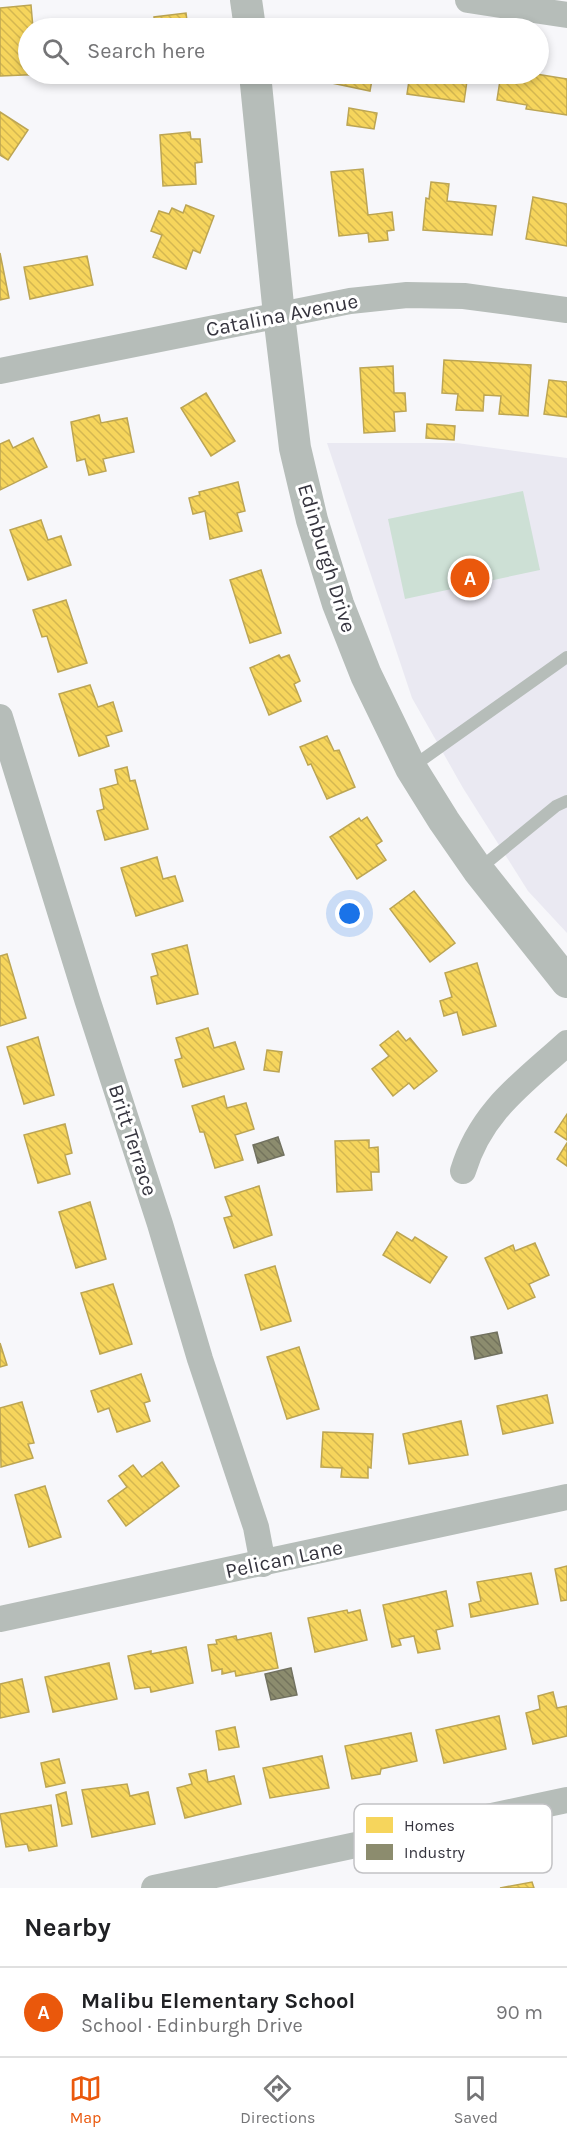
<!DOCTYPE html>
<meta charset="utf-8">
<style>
:root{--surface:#fff;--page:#f2f2f2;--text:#202124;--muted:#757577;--line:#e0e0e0;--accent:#ea580c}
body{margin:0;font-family:Karla,sans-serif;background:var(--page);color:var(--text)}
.you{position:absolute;left:350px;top:914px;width:21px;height:21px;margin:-15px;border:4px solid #fff;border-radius:50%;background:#1a73e8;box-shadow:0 0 0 9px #1a73e833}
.badge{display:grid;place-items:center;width:39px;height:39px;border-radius:50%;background:var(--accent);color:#fff;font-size:20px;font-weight:700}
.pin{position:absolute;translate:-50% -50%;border:3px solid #fff;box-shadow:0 2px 6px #0006}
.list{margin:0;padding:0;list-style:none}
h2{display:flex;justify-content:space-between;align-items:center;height:78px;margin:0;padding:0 24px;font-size:26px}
h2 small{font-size:20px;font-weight:400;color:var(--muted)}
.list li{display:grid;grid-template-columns:39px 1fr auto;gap:18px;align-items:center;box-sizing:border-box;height:90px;padding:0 24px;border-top:2px solid var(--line)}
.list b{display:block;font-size:22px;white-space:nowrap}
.list p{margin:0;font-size:20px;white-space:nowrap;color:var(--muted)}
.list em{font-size:20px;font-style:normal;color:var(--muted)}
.icon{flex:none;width:33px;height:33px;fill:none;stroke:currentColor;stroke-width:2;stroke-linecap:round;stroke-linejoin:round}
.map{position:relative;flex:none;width:567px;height:1888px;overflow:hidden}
.search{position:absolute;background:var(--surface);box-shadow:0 3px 9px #0003;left:18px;right:18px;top:18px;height:66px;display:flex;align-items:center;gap:15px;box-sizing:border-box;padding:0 21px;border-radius:33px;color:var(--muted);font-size:22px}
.sheet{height:168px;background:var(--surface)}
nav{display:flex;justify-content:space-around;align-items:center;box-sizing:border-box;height:84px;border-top:2px solid var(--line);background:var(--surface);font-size:16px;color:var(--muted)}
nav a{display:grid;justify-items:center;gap:3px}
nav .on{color:var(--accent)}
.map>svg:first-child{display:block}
.built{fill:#eae9f2}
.green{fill:#cde0d5}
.homes{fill:url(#homes-back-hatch);stroke:#bca553;stroke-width:1.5}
.industry{fill:url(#industry-back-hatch);stroke:#727260;stroke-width:1.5}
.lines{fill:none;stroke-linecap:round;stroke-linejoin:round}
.service{stroke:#b6bdb9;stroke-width:12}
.minor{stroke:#b6bdb9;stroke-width:26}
.tertiary{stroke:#b6bdb9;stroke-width:32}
.labels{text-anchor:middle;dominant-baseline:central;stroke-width:6;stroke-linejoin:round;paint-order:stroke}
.street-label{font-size:21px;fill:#35343e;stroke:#fff}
.key{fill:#fff;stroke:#c2c2c5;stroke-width:1.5}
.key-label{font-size:16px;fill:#35343e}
</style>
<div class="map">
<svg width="567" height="1888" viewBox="0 0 567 1888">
<defs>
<pattern id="homes-back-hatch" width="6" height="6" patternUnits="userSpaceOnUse" patternTransform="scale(1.5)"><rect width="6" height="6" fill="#f6d55c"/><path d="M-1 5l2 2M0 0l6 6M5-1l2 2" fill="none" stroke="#d4b751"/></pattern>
<pattern id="industry-back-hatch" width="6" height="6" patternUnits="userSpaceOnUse" patternTransform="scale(1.5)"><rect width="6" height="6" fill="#8c8c6e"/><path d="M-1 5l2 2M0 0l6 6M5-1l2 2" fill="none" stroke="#73735c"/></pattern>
</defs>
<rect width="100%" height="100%" fill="#f7f7fa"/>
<polygon class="built" points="327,443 457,443 567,458 567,933 528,891 463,788 412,698"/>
<polygon class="green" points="523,491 540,570 405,599 388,519"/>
<g class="homes">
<polygon points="31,5 33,28 28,28 28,74 48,74 0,76 0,8"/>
<polygon points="186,13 188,28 155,28 154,17"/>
<polygon points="298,74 373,74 370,91 298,76"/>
<polygon points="410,74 468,74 464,102 407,94"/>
<polygon points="501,74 536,74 567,79 567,115 526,109 527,105 497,100"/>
<polygon points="349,108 377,113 374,129 347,125"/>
<polygon points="0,112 28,130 8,160 0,155"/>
<polygon points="190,132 191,139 200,139 202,162 195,163 196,184 163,186 160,135"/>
<polygon points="363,169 368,215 392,212 394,230 387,231 388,240 369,242 368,233 339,236 331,172"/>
<polygon points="431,182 449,184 447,201 496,206 492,235 423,230 426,198 429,199"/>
<polygon points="533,197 567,204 567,246 526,239"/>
<polygon points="186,205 214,216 200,253 193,250 186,269 153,257 162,235 151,231 159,211 169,214 172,208 183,213"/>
<polygon points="0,253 9,298 0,300"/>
<polygon points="87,256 93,285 30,299 24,267"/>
<polygon points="444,360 531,365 528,416 499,414 501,396 484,395 483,411 456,410 458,394 442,393"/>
<polygon points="393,366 394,393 405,393 406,411 394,412 395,431 364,433 360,368"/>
<polygon points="549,380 567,382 567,417 544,414"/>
<polygon points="206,393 235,441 211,456 181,408"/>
<polygon points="99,415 101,423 127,418 134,452 103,459 106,471 89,475 85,459 77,461 71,422"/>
<polygon points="427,424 455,426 454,440 426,438"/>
<polygon points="33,438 47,467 0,490 0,444 9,440 13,448"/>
<polygon points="238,482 245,511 237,513 242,531 210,539 205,511 193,514 189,498 200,495 199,492"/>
<polygon points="41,520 48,540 61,536 71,565 28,580 10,530"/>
<polygon points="261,570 281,633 250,643 230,580"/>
<polygon points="66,600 87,663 58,672 47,636 42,637 33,610"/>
<polygon points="279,655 281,658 289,655 300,681 294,684 301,701 269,715 250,668"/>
<polygon points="90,685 98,707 113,702 122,731 106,736 109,746 79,756 59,694"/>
<polygon points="327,736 334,751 339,750 355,787 327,799 311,764 308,765 300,747"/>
<polygon points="127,767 130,781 135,780 148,829 105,840 97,811 104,809 100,789 118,784 115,770"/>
<polygon points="367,817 382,841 376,845 386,860 357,879 330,837 359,818 361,821"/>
<polygon points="157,857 163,879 175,876 183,901 136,916 121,868"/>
<polygon points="414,891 455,943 430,962 390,909"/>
<polygon points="187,945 198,994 157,1004 151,977 158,975 152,954"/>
<polygon points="7,954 26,1018 0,1026 0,956"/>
<polygon points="477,963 496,1026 463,1035 457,1012 444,1016 440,1001 452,997 445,973"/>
<polygon points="208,1028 214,1048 235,1042 244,1069 183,1087 175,1060 182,1058 176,1038"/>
<polygon points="398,1031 406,1041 410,1038 437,1071 414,1089 409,1083 393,1096 372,1069 389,1056 380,1045"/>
<polygon points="38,1037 54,1095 24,1104 7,1047"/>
<polygon points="267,1050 282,1052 279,1072 264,1070"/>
<polygon points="224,1096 227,1108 246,1103 254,1129 235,1135 243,1160 215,1168 204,1132 200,1132 192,1106"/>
<polygon points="567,1114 567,1140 555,1132"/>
<polygon points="65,1124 72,1153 65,1155 70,1174 38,1183 24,1135"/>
<polygon points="369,1140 369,1148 378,1147 379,1172 371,1172 372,1190 337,1192 335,1141"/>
<polygon points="567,1143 567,1166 557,1159"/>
<polygon points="259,1186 272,1235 234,1248 224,1218 232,1216 225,1197"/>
<polygon points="90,1202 106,1259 76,1268 59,1212"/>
<polygon points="397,1232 412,1241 415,1237 447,1257 430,1283 383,1255"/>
<polygon points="535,1243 549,1275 529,1284 535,1297 508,1309 485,1258 513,1245 515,1251"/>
<polygon points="275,1266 291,1321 261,1330 245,1275"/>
<polygon points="113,1284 132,1344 100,1354 81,1293"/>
<polygon points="0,1343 7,1365 0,1367"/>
<polygon points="299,1347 319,1409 287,1419 267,1357"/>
<polygon points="141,1374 150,1401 144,1403 150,1421 117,1432 109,1408 98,1412 91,1391"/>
<polygon points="547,1395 553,1423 503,1434 497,1406"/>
<polygon points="22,1402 34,1443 28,1444 33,1458 1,1467 0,1408"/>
<polygon points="461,1421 468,1455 409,1464 403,1434"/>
<polygon points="323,1432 373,1434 371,1468 368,1467 368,1478 341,1477 342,1468 321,1467"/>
<polygon points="162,1462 179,1486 126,1526 108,1501 127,1487 119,1476 133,1465 142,1477"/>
<polygon points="45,1486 61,1537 29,1547 15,1495"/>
<polygon points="567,1566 567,1600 561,1601 555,1569"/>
<polygon points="531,1573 538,1604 471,1617 469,1604 481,1601 477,1582"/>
<polygon points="446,1591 453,1626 436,1630 440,1649 418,1653 414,1636 399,1639 401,1645 392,1647 383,1605"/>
<polygon points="347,1610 348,1613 360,1610 367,1640 315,1652 308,1618"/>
<polygon points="271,1633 278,1668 236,1676 235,1671 222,1674 222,1669 212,1671 208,1645 217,1644 216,1640 236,1636 237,1640"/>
<polygon points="186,1647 193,1683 151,1692 150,1687 135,1689 128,1656 151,1651 151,1654"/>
<polygon points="109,1663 117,1699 53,1712 45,1677"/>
<polygon points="22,1679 29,1712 0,1718 0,1684"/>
<polygon points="553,1692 557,1708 567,1706 567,1736 533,1744 526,1713 540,1709 538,1696"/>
<polygon points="499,1716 506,1749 444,1763 436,1730"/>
<polygon points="235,1727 239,1747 219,1750 216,1731"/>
<polygon points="411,1733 417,1761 381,1769 380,1774 352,1779 345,1746"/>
<polygon points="322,1756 329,1788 270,1798 263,1768"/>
<polygon points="59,1759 65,1783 46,1787 41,1763"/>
<polygon points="206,1770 208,1782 234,1776 241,1804 185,1818 177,1788 192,1784 189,1774"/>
<polygon points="127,1784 130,1796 148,1792 155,1824 92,1837 82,1790"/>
<polygon points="66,1792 72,1824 62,1826 56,1795"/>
<polygon points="51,1805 57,1846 29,1851 27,1844 6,1847 0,1814"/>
<polygon points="532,1882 534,1888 500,1888"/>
</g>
<g class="industry">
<polygon points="278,1137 284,1155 258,1163 253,1145"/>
<polygon points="497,1332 502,1353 475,1359 471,1337"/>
<polygon points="291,1668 297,1695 271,1700 265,1674"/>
</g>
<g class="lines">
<g class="service">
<polyline points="412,767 567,657"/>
<polyline points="479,869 556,806 567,801"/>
</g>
<g class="minor">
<polyline points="468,0 567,15"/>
<polyline points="0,371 350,301 407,295 464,296 567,310"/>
<polyline points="0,717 87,999 160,1224 200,1359 256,1527 263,1564"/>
<path d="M 463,1171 C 481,1111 523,1083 567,1043"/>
<polyline points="0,1619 567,1497"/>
<polyline points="154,1888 567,1800"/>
</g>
<g class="tertiary">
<polyline points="246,0 250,28"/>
<polyline points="255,74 279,315 295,448 312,520 338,604 366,675 411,768 444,821 478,870 567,982"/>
</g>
</g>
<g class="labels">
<g class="street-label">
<text transform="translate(282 315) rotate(-11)">Catalina Avenue</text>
<text transform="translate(327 558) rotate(73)">Edinburgh Drive</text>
<text transform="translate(133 1140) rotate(72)">Britt Terrace</text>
<text transform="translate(284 1559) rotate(-12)">Pelican Lane</text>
</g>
</g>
<rect x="354" y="1804" width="198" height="69" rx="9" class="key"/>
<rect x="366" y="1817" width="27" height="16" fill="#f6d55c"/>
<rect x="366" y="1844" width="27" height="16" fill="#8c8c6e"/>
<g class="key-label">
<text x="404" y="1831">Homes</text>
<text x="404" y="1858">Industry</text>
</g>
</svg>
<div class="you"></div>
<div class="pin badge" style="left:470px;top:578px">A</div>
<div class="search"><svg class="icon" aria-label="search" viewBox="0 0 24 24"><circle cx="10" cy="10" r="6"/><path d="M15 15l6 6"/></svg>Search here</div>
</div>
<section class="sheet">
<h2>Nearby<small></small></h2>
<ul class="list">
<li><span class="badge">A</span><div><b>Malibu Elementary School</b><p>School · Edinburgh Drive</p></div><em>90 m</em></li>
</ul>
</section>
<nav>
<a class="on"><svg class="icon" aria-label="map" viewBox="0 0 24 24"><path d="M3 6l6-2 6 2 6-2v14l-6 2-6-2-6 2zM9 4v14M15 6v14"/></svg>Map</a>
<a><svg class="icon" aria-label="directions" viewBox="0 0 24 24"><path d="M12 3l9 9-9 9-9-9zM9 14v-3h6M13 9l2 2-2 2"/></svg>Directions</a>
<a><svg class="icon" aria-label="saved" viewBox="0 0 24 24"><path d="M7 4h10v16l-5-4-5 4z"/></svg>Saved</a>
</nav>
